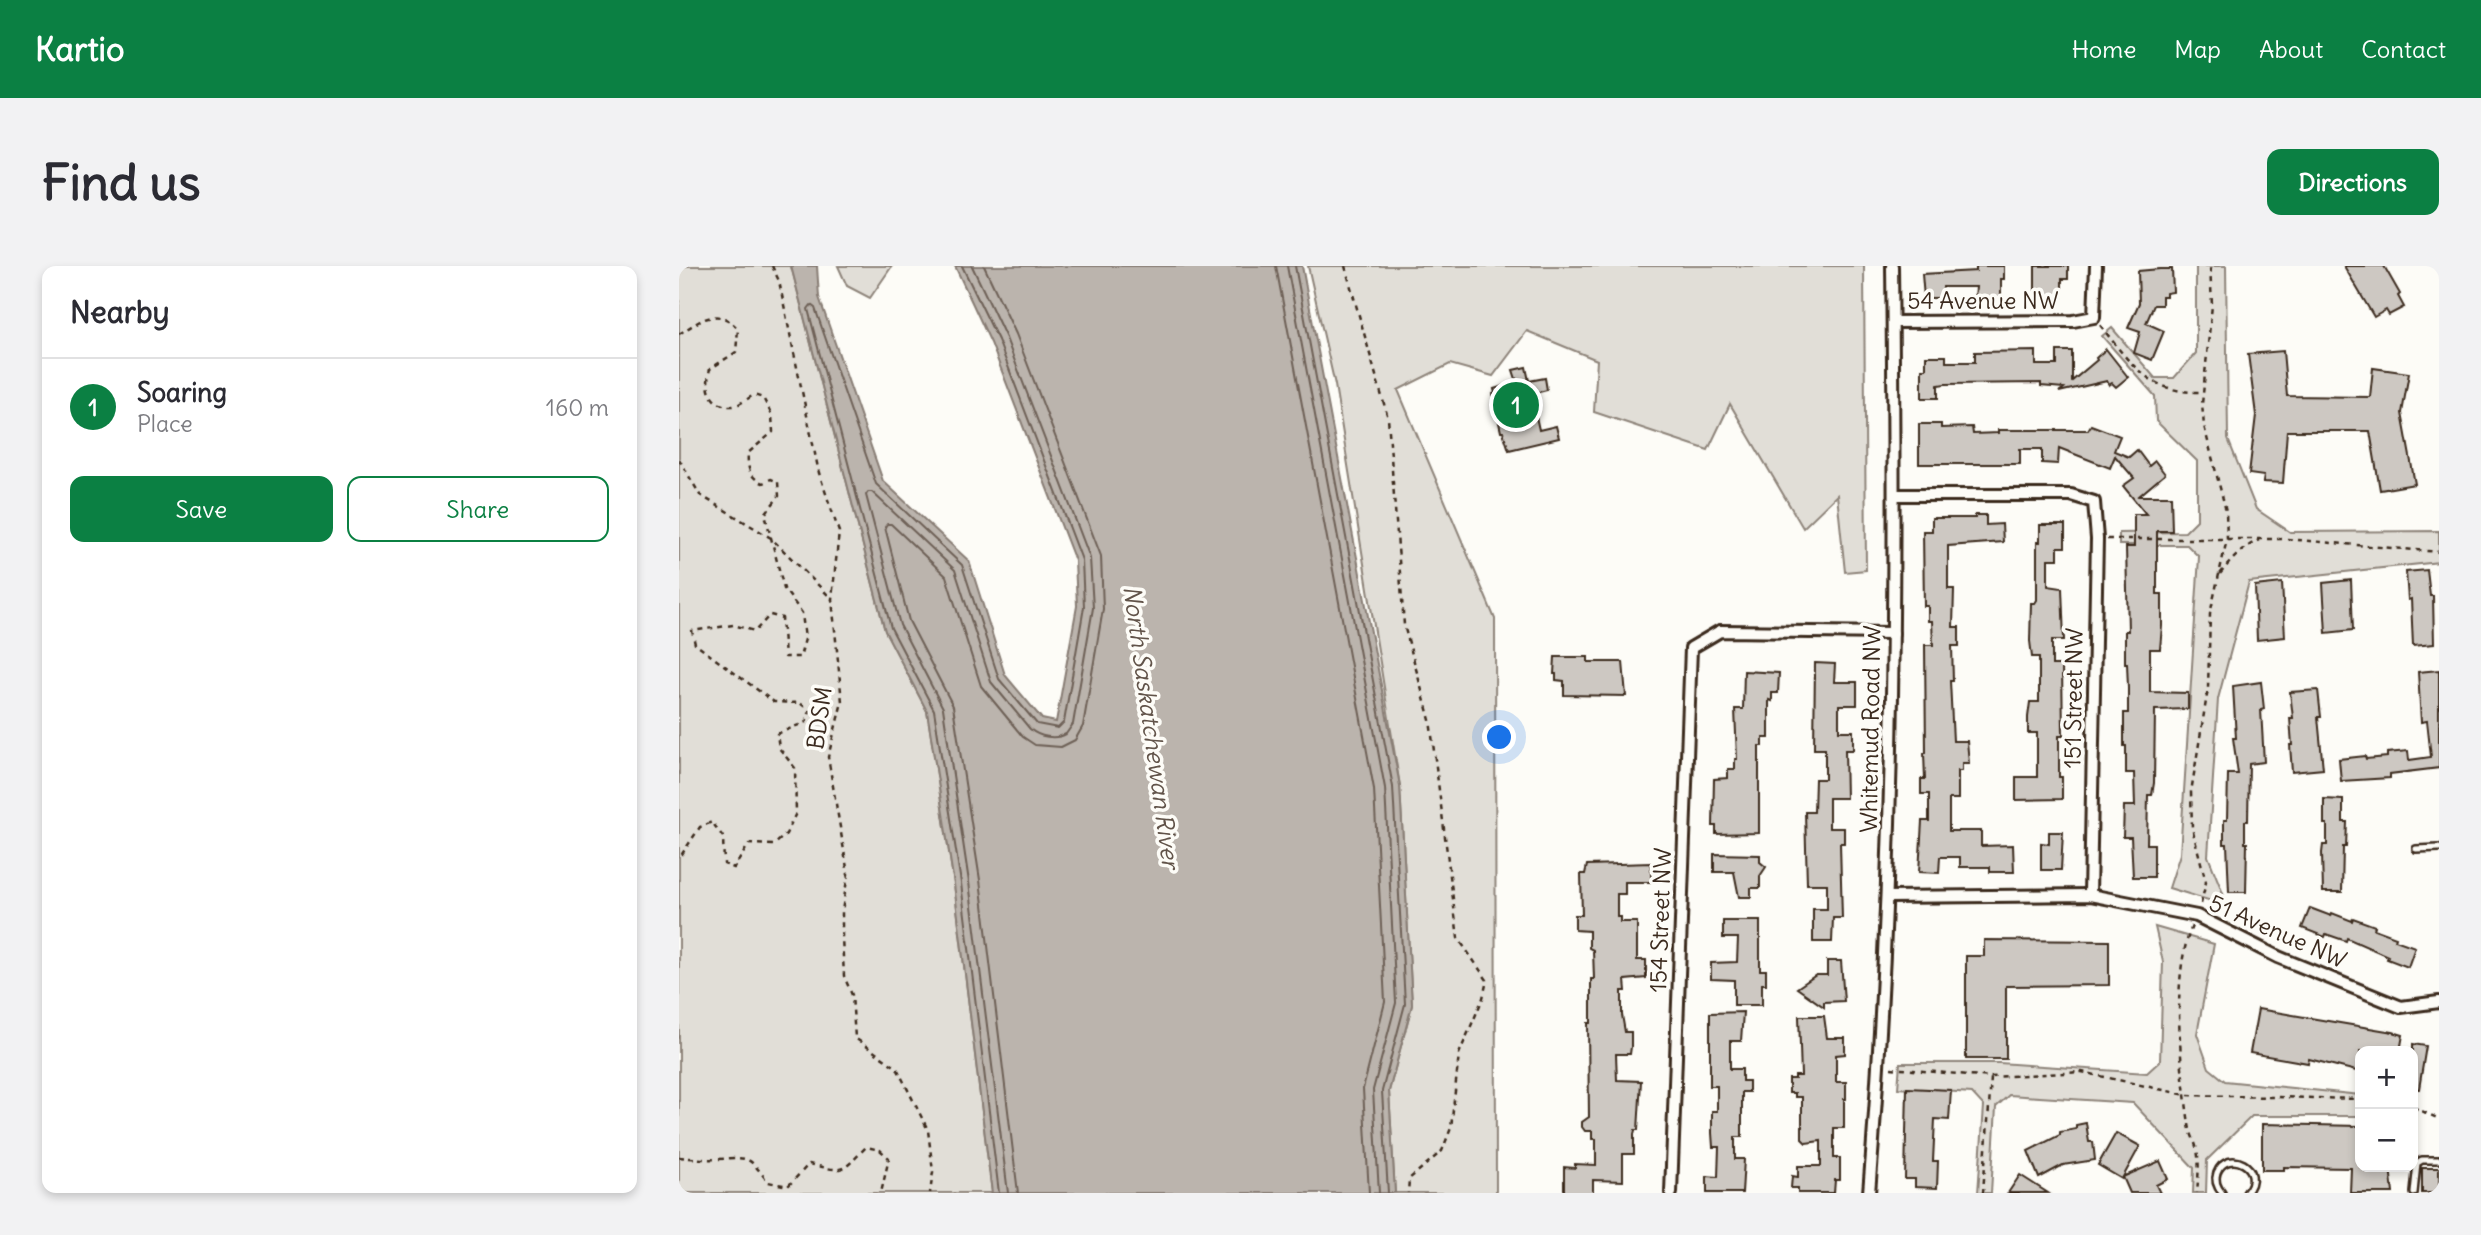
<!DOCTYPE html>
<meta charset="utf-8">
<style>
:root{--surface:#fff;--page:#f2f2f3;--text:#2b2b33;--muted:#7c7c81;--line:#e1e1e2;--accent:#0b8043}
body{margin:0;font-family:Delius,sans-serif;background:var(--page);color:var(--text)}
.controls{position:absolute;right:21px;bottom:21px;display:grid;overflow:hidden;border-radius:14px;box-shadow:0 4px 10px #0003}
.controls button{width:63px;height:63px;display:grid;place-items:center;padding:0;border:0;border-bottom:2px solid var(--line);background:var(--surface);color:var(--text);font:35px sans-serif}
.you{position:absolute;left:821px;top:472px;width:24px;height:24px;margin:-18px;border:5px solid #fff;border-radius:50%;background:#1a73e8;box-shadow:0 0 0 10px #1a73e833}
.badge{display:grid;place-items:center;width:46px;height:46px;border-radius:50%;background:var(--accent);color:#fff;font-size:23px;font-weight:700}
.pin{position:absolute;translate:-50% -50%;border:4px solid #fff;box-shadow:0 2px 7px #0006}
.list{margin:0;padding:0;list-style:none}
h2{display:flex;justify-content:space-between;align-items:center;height:91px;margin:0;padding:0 28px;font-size:30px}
h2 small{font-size:23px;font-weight:400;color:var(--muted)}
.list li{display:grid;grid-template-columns:46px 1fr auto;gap:21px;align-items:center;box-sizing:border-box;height:98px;padding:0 28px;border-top:2px solid var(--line)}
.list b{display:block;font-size:26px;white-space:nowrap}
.list p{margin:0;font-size:23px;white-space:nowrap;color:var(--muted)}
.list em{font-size:23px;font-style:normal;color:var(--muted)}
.actions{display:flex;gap:14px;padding:21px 28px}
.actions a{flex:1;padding:16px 0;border:2px solid var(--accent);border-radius:14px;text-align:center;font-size:24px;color:var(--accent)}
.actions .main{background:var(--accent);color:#fff}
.map{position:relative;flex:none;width:1760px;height:927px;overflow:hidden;border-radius:14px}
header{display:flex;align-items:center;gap:42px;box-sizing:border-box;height:98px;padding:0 35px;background:var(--accent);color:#fff}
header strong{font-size:33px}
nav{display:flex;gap:38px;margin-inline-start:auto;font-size:24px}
.intro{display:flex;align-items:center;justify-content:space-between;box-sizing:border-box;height:168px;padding:0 42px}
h1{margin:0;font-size:49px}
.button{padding:18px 32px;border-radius:14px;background:var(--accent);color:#fff;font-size:24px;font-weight:700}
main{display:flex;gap:42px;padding:0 42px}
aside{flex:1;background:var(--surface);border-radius:14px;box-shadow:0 4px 10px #0003}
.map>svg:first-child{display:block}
.green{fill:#e1ded7;stroke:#8e847a;stroke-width:2}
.water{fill:#bbb4ad;stroke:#887d74;stroke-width:2}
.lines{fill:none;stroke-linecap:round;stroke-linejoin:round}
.shore{stroke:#6e6157;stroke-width:2}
.building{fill:#cdc8c2;stroke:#3b2a1e;stroke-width:2}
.service-casing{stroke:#3b2a1e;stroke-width:10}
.minor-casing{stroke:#3b2a1e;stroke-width:16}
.path{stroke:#3b2a1e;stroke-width:2.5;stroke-dasharray:5 5;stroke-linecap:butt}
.service{stroke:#fdfcf7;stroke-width:5}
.minor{stroke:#fdfcf7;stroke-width:10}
.labels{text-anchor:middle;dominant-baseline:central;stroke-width:7;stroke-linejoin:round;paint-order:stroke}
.street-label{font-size:23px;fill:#3b2a1e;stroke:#fdfcf7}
.water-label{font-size:24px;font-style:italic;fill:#615349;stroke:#fdfcf7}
</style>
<header>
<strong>Kartio</strong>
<nav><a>Home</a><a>Map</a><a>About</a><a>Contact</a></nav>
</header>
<div class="intro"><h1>Find us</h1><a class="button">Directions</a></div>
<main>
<aside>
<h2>Nearby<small></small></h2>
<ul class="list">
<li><span class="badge">1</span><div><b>Soaring</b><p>Place</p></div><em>160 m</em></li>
</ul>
<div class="actions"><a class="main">Save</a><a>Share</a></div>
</aside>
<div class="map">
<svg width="1760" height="927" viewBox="0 0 1760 927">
<rect width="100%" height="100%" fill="#fdfcf7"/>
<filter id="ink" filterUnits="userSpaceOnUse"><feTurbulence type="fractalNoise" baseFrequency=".0143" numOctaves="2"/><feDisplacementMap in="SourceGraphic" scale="14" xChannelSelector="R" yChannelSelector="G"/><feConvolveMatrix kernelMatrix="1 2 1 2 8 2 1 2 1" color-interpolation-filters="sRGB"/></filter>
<g filter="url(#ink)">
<g class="green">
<polygon points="0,0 112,0 206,365 248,445 275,618 313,927 0,927"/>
<polygon points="159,0 213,0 191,32 168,20"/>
<polygon points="629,0 1185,0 1187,304 1166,306 1158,229 1124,262 1051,138 1029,184 915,146 918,94 848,65 814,110 771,98 719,124 816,353 817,927 716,927 710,825 733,739 721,520 656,119"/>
<polygon points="1517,0 1547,0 1549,173 1577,243 1611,266 1760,265 1760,296 1570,316 1539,433 1529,590 1549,640 1490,622 1501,588 1520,291 1508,279 1440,279 1440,267 1506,266 1518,254 1518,195 1477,155 1476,130 1423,70 1433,62 1476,112 1495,112 1517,87"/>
<polygon points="1476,661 1535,678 1518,768 1530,802 1546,815 1681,829 1681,850 1573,850 1528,894 1527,927 1514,927 1515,902 1454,837 1330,829 1317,841 1312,927 1299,927 1305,840 1293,827 1219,822 1221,797 1320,797 1468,807 1481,795 1484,696"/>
</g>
<polygon class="water" points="112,0 138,0 140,31 204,215 290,295 326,409 363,453 377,456 398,340 396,295 312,77 276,0 623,0 721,520 733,739 710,825 716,927 313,927 275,618 248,445 206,365"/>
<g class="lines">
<g class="shore">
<polyline points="283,0 319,74 403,294 405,341 385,456 379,462 358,458 320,413 283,299 197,218 136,42 132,39 129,43 212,362 255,444 282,617 320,927"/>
<path d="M 293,0 L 327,72 L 411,292 L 414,342 L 394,458 L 387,468 C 376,474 360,471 351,463 L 312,416 L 276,304 L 193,226 L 189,226 L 187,229 L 221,359 L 264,442 L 290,616 L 329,927"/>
<polyline points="305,0 337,68 422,290 424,343 404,460 396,474 382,481 356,479 344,471 302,420 267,310 212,258 208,258 206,261 230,355 274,440 301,614 339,927"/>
<polyline points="597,0 695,523 706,736 684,823 690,927"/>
<polyline points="608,0 706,522 717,737 694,824 700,927"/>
<polyline points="616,0 714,521 726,738 703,825 709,927"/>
</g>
</g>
<g class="building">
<polygon points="1297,0 1325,0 1325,13 1322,13 1322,31 1296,31 1297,21 1264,21 1264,32 1245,32 1243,8 1297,5"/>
<polygon points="1356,0 1389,0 1389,13 1383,13 1383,31 1356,31"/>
<polygon points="1665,0 1705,0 1721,28 1719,30 1725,41 1710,49 1707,44 1695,51"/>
<polygon points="1481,3 1493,3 1494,26 1487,27 1487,30 1483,30 1483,39 1475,39 1467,57 1485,65 1473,94 1455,87 1461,66 1449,62 1460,37 1459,5"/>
<polygon points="1427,83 1449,111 1437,121 1433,117 1430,119 1428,115 1380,126 1385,122 1362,120 1362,117 1266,118 1259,119 1259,132 1243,132 1243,103 1247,103 1247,90 1267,90 1267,96 1296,96 1296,86 1357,85 1357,99 1378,99 1378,85 1393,85 1393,115 1418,94 1417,92"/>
<polygon points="1604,85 1608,130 1691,131 1694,102 1730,107 1723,147 1736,218 1701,224 1691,165 1608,165 1604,217 1584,216 1585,210 1570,208 1577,149 1569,88"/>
<polygon points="847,101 850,115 866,112 868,124 852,128 860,164 877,160 880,172 830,184 824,166 822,166 814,128 816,127 815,123 838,116 834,104"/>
<polygon points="1240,158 1262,158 1262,162 1293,161 1294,168 1319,167 1319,164 1409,164 1412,159 1441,170 1435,185 1450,191 1458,184 1470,200 1476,195 1486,208 1460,230 1492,230 1493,265 1478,265 1478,328 1483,328 1483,360 1481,383 1471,383 1471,426 1509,427 1509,443 1476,444 1475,517 1473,529 1469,529 1468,578 1475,578 1475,611 1454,611 1452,571 1444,571 1445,540 1456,540 1455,507 1447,507 1447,480 1445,480 1445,447 1449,447 1449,422 1448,397 1446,397 1446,365 1449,365 1447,281 1455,281 1455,248 1467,248 1444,220 1455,212 1436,190 1431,202 1380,182 1379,198 1363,197 1363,183 1341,183 1341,198 1240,198"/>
<polygon points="1296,249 1307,249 1307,259 1323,258 1324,276 1269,280 1269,323 1275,323 1274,361 1280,361 1280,380 1273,380 1274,415 1271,415 1274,475 1288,475 1290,497 1283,497 1283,505 1279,505 1279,533 1270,533 1270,565 1302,565 1302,580 1334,579 1335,606 1311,606 1311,601 1281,601 1281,591 1261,591 1260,607 1240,606 1243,555 1250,555 1250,528 1242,528 1242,513 1246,513 1245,487 1247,487 1246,379 1254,379 1253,355 1249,355 1249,340 1245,340 1244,265 1253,265 1253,252 1296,252"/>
<polygon points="1361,259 1386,259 1386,281 1379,281 1379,293 1369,293 1369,320 1383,322 1385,374 1373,374 1373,399 1383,399 1384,470 1380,470 1380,511 1383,511 1383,533 1337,534 1337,511 1358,511 1358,467 1349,467 1349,451 1351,436 1360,436 1360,391 1353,391 1351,375 1352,337 1356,337 1358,334 1358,276 1361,276"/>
<polygon points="1748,304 1751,330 1754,330 1755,378 1734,380 1732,333 1729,334 1727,306"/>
<polygon points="1672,314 1674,364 1647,367 1644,317"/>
<polygon points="1603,317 1606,371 1578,374 1576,320"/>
<polygon points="876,391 909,391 909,396 944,396 947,430 885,429 885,415 877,414 877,408 875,408"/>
<polygon points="1136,397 1156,398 1155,416 1178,416 1178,439 1160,439 1160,465 1174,465 1174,484 1166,484 1167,532 1150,532 1150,562 1165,562 1165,577 1161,577 1163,652 1154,652 1153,676 1134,676 1134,643 1148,643 1148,618 1128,618 1126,546 1135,546 1136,513 1146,513 1146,483 1135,483"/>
<polygon points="1760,404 1760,502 1711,508 1711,512 1662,515 1660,493 1686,490 1687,493 1708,491 1708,487 1729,485 1730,494 1752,491 1748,455 1742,456 1739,406"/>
<polygon points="1065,405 1100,407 1099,427 1093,427 1093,435 1090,434 1090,472 1084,472 1084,480 1080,480 1080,567 1037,568 1037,560 1034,560 1035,513 1049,512 1049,503 1056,503 1056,493 1058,493 1056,443 1064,443"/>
<polygon points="1582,416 1585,443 1582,444 1585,496 1570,498 1569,555 1566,555 1566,577 1568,577 1567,626 1550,626 1548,578 1545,578 1545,554 1548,554 1549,508 1559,508 1554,472 1557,472 1554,420"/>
<polygon points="1639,424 1642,451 1639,451 1644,503 1613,506 1611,479 1613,479 1611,452 1614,452 1611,426"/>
<polygon points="1645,533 1664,534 1664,556 1668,556 1667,581 1664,581 1663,626 1644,626 1643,587 1644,579 1648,579 1648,558 1645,558"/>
<polygon points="1370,566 1384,566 1382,604 1362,604 1362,577 1370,578"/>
<polygon points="1035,588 1081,589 1081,596 1087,601 1081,610 1081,622 1072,622 1072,631 1060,631 1055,606 1035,606"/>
<polygon points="972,597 972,616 946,616 946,628 938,628 938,651 941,651 941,656 958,656 958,694 967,694 967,712 946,714 947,725 943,725 943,749 946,766 952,766 952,781 951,788 937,788 938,814 962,815 959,864 956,864 955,868 955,888 944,888 944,915 914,914 914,927 885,927 885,901 896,902 896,898 917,899 917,873 913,873 913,865 906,865 903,861 903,856 910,851 909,757 912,757 912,713 915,713 914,684 910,682 910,665 896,664 896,649 903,649 902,608 906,608 908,599"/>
<polygon points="1631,642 1652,650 1653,647 1673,655 1674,652 1696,660 1695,663 1717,671 1716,674 1736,681 1729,701 1708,693 1709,690 1668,672 1667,675 1647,668 1646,671 1623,662"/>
<polygon points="1044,655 1081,655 1081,704 1087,704 1087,718 1083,718 1083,739 1055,739 1055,714 1032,713 1032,697 1058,696 1059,672 1044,672"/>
<polygon points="1305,674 1430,675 1430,719 1327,720 1327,793 1287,793 1287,690 1305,690"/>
<polygon points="1148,695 1162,695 1165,735 1145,736 1145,741 1118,722 1137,709 1148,709"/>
<polygon points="1579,743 1714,766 1724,769 1721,785 1681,785 1681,806 1630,793 1629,797 1571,787"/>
<polygon points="1064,746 1062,775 1051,775 1051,803 1063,803 1063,815 1070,815 1070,826 1063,826 1063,871 1056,871 1056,893 1065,893 1063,927 1028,927 1028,910 1039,911 1040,881 1034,881 1033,867 1033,845 1038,845 1038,820 1031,820 1031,747"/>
<polygon points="1120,750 1145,750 1148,772 1166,772 1166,788 1157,789 1157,816 1167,816 1167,833 1165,833 1165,862 1155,862 1155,892 1161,892 1161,914 1156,914 1155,927 1119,927 1119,922 1112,922 1113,910 1119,911 1119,900 1142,900 1142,875 1127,877 1123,873 1123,831 1116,831 1116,827 1110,827 1110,813 1116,813 1116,810 1122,810"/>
<polygon points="1734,778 1747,780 1740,823 1734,823"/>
<polygon points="1228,822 1272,824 1270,854 1256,853 1254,895 1259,895 1258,922 1236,921 1236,913 1226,913"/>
<polygon points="1407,857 1410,876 1414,876 1416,894 1384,899 1360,912 1349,885 1381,869 1381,866 1397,863 1397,859"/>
<polygon points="1583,858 1681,860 1681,901 1711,901 1714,927 1671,927 1672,902 1605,901 1605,904 1583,904"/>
<polygon points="1437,867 1461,880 1444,911 1481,895 1489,913 1477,919 1481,927 1451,927 1444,911 1443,913 1419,899"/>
<rect x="1743" y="902" width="17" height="25"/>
<polygon points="1341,909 1369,927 1329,927"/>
</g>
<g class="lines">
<defs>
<g id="service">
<polyline points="1737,583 1760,582"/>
<path d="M 1543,927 C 1538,921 1535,915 1538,907 C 1548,881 1589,902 1567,927"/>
<polyline points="1735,927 1738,897 1743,894 1760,894"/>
</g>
<g id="minor">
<polyline points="1214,56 1394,55 1415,51 1417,0"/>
<polyline points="1215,229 1392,229 1415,236 1418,273 1411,629"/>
<polyline points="1208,631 1411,629 1518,650 1599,691 1722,741 1760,736"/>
<polyline points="992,927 1012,382 1041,365 1214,367"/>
<path d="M 1190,927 C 1215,619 1217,309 1213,0"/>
</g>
</defs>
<use href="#service" class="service-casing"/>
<use href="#minor" class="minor-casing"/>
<g class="path">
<polyline points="93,0 100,15 140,207 160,266 153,333 163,436 149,491 169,608 163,645 163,671 165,710 173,729 176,772 218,802 249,864 254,906 251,927"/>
<polyline points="666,0 709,152 725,359 751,454 779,672 808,714 804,732 780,788 772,862 763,885 730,913 729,927"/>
<polyline points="0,4 6,0"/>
<path d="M 1421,59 C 1451,97 1470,128 1523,126"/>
<path d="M 0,68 C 21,55 39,39 59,63 L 57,86 L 31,103 C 26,121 30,141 54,140 C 61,139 69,132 75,129 L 84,132 L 93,149 L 94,166 L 69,187 C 68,200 70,212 84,217 L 92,213 L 99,216 L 100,230 L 86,248 L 105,323 L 123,347 L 126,373 L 121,391 L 106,391 L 103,352 L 91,349 L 76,365 L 54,359 L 13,365 L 16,378 L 95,436 L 121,437 L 131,445 L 127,456 L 98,468 L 100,482 L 116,502 L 117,547 L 107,568 L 95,579 L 70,578 L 55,602 L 45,598 L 44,571 L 33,556 L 21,561 L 3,588 L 0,589"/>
<polyline points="0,193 21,229 92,272 153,333"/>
<polyline points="1428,273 1607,273 1760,286"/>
<path d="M 1541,308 C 1553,293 1563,282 1580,274"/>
<polyline points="1522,638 1527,616 1513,562 1512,526 1529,423 1531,348 1548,273 1547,245 1525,160 1523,138 1533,39 1531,0"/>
<path d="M 1513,660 C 1491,711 1502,803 1510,858 C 1511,867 1516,875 1518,884 C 1521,898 1519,913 1518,927"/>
<polyline points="1212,802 1312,811 1403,806 1507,829 1681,833"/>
<polyline points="1734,841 1760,853"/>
<path d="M 0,891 C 13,892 26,894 39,893 C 72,891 69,890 89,916 L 109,920 L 130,898 C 166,906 161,908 187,881 L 201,884 L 210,892 L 202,927"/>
<polyline points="1304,927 1312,812"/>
</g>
<use href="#service" class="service"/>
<use href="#minor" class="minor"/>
</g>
</g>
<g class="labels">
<g class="street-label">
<text x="1304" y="34">54 Avenue NW</text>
<text transform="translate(1394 432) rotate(-89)">151 Street NW</text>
<text transform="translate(140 452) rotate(-82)">BDSM</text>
<text transform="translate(1191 463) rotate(-89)">Whitemud Road NW</text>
<text transform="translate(981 654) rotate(-88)">154 Street NW</text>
<text transform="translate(1599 665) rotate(24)">51 Avenue NW</text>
</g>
<g class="water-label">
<text transform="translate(473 461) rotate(82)">North Saskatchewan River</text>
</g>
</g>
</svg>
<div class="controls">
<button>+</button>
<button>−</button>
</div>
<div class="you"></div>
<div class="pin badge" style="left:837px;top:139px">1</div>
</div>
</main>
